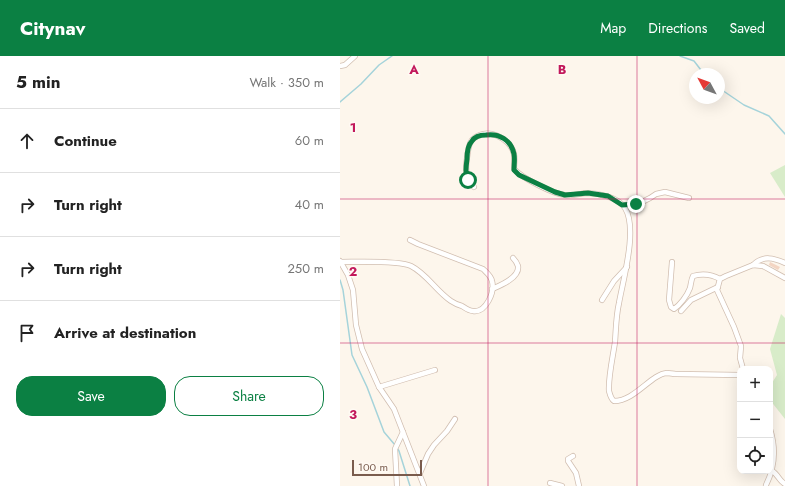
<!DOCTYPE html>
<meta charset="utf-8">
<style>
:root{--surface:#fff;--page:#f6f6f6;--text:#222;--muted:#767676;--line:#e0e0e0;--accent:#0b8043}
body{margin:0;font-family:Jost,sans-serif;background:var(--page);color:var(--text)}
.controls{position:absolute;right:12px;bottom:12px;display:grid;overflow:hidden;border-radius:8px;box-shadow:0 4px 16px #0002}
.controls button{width:36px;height:36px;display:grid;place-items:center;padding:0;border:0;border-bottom:1px solid var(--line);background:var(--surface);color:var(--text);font:20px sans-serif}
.compass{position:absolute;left:349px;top:12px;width:36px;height:36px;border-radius:50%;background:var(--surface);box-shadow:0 4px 16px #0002;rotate:311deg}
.scale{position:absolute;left:12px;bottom:10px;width:70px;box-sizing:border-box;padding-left:4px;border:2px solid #7a5c4d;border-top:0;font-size:11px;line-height:14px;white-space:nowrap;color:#7a5c4d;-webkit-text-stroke:3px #fffaf3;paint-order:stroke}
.stop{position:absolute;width:12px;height:12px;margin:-9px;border:3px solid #0b8043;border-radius:50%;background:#fff}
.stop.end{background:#0b8043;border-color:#fff;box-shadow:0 1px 4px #0008}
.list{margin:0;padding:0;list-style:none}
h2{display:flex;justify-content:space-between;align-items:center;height:52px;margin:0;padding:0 16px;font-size:17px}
h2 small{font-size:13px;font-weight:400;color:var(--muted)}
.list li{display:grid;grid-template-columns:26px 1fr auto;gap:12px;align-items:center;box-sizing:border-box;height:64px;padding:0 16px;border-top:1px solid var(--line)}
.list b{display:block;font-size:15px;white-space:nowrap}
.list em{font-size:13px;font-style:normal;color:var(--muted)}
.actions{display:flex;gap:8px;padding:12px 16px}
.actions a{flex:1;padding:9px 0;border:1px solid var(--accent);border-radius:16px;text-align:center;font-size:14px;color:var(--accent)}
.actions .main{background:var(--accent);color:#fff}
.icon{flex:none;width:22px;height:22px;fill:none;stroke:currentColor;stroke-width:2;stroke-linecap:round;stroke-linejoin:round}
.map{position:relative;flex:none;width:445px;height:430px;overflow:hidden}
header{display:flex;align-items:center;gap:24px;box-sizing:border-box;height:56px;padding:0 20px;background:var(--accent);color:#fff}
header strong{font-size:19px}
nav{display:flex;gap:22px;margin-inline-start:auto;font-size:14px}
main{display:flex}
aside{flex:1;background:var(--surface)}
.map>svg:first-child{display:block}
.green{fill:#d8ecc9}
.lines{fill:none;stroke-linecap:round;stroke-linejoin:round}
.stream{stroke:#a5d3da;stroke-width:1.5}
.building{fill:#f3d5c3}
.street-casing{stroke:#d1beb0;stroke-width:6}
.street{stroke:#fff;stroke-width:4.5}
.route{stroke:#0b8043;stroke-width:5}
.grid{fill:none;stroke:#c2185b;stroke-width:1;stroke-opacity:0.55}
.grid-label{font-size:13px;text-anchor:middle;font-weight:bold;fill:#c2185b;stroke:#fffaf3;stroke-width:3;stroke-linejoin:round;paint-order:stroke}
</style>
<header>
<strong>Citynav</strong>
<nav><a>Map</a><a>Directions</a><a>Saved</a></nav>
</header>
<main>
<aside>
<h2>5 min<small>Walk · 350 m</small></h2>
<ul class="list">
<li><svg class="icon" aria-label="ahead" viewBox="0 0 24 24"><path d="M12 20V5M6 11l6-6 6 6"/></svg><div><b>Continue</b></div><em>60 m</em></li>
<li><svg class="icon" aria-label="right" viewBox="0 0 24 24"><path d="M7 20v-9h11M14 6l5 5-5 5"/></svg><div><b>Turn right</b></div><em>40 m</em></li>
<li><svg class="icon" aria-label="right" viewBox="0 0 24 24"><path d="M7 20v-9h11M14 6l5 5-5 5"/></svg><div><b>Turn right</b></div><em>250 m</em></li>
<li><svg class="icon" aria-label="arrive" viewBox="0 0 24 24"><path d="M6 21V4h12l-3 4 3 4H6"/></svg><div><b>Arrive at destination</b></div></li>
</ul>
<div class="actions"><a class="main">Save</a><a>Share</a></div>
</aside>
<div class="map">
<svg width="445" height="430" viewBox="0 0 445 430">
<rect width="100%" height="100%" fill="#fdf6ec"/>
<g class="green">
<polygon points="445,109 445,141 430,117"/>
<polygon points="441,258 445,262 445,363 430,344 430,330 437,319 430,293"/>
</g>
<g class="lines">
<g class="stream">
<polyline points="340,0 354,5 364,18"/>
<polyline points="379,32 404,49 429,60 445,78"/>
<polyline points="0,46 21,28 39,9 52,0"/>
<polyline points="0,224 3,234 12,299 27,331 44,376 55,389"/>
<polyline points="57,392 59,395 70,430"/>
</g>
</g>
<polygon class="building" points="430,206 440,211 438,214 429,209"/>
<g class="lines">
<defs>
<g id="street">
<polyline points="0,10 5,9 15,0"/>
<path d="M 134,131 C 126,121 125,114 127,102 C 128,96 128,89 132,84 C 145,70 170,81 174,98 C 175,103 174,109 174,113 C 182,122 213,138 225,139 C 232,140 239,138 246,137 C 258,137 278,141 285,152 C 298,173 283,224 279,247 C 276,260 276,273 275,286 C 273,300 268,322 269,335 C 270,339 271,343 274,345 C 295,345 311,318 327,317 C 330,317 333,318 336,318 L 400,319"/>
<polyline points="283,149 296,149 310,142 316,138 325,136 349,142"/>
<polyline points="0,205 8,219 13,234 16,269 22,293 39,331 54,353 84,430"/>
<path d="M 1,206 C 17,206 58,204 71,210 C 87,218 96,235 111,245 C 114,247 118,249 122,250 C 125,252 129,255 133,255 C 146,257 155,236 152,225 C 151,220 147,217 143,213 L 78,188 L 70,184"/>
<path d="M 332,206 L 329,244 L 331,251 L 334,253 C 340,249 347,240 350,232 C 351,228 351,224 353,220 C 363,217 371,218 380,223"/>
<path d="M 413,209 C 423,199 434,202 445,207"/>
<path d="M 152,233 C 159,230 180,222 178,210 C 177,207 175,204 173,202"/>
<polyline points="262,244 274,225 287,211"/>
<polyline points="341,255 351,244 378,231"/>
<polyline points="403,313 400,302 401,290 394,271 377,234 380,223 386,220 413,209 423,210 445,222"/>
<polyline points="39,331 95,314"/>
<polyline points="233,400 228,403 228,405 236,417 239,430"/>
<path d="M 432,415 C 438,418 439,425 445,428"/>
<polyline points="80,417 88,398 94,389 107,375 115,363"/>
<polyline points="210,427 222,430"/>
<path d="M 426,429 C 435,411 436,392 430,373"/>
<polyline points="57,430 55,393 63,376"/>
</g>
</defs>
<use href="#street" class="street-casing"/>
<use href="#street" class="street"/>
</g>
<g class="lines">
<path class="route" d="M 128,124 C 125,117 126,111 127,103 C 127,97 128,89 132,85 C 135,80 141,79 146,79 C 159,77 171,84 174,98 C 175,103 174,109 174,114 L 179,119 L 215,136 L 225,139 L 248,137 L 268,140 L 282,149 L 296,148"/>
</g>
<path class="grid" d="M 148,0 L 148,430M 297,0 L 297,430M 0,143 L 445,143M 0,287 L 445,287"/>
<g class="grid-label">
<text x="74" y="18">A</text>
<text x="222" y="18">B</text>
<text x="13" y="76">1</text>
<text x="13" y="220">2</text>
<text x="13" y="363">3</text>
</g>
</svg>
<div class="controls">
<button>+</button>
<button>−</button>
<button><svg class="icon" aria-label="locate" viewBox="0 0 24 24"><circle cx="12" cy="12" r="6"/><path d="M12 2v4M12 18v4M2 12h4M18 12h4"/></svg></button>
</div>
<svg class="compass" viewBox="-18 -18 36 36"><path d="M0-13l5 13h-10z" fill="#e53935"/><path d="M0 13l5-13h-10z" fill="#767676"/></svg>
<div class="scale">100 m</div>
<div class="stop" style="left:128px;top:124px"></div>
<div class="stop end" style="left:296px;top:148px"></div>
</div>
</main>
